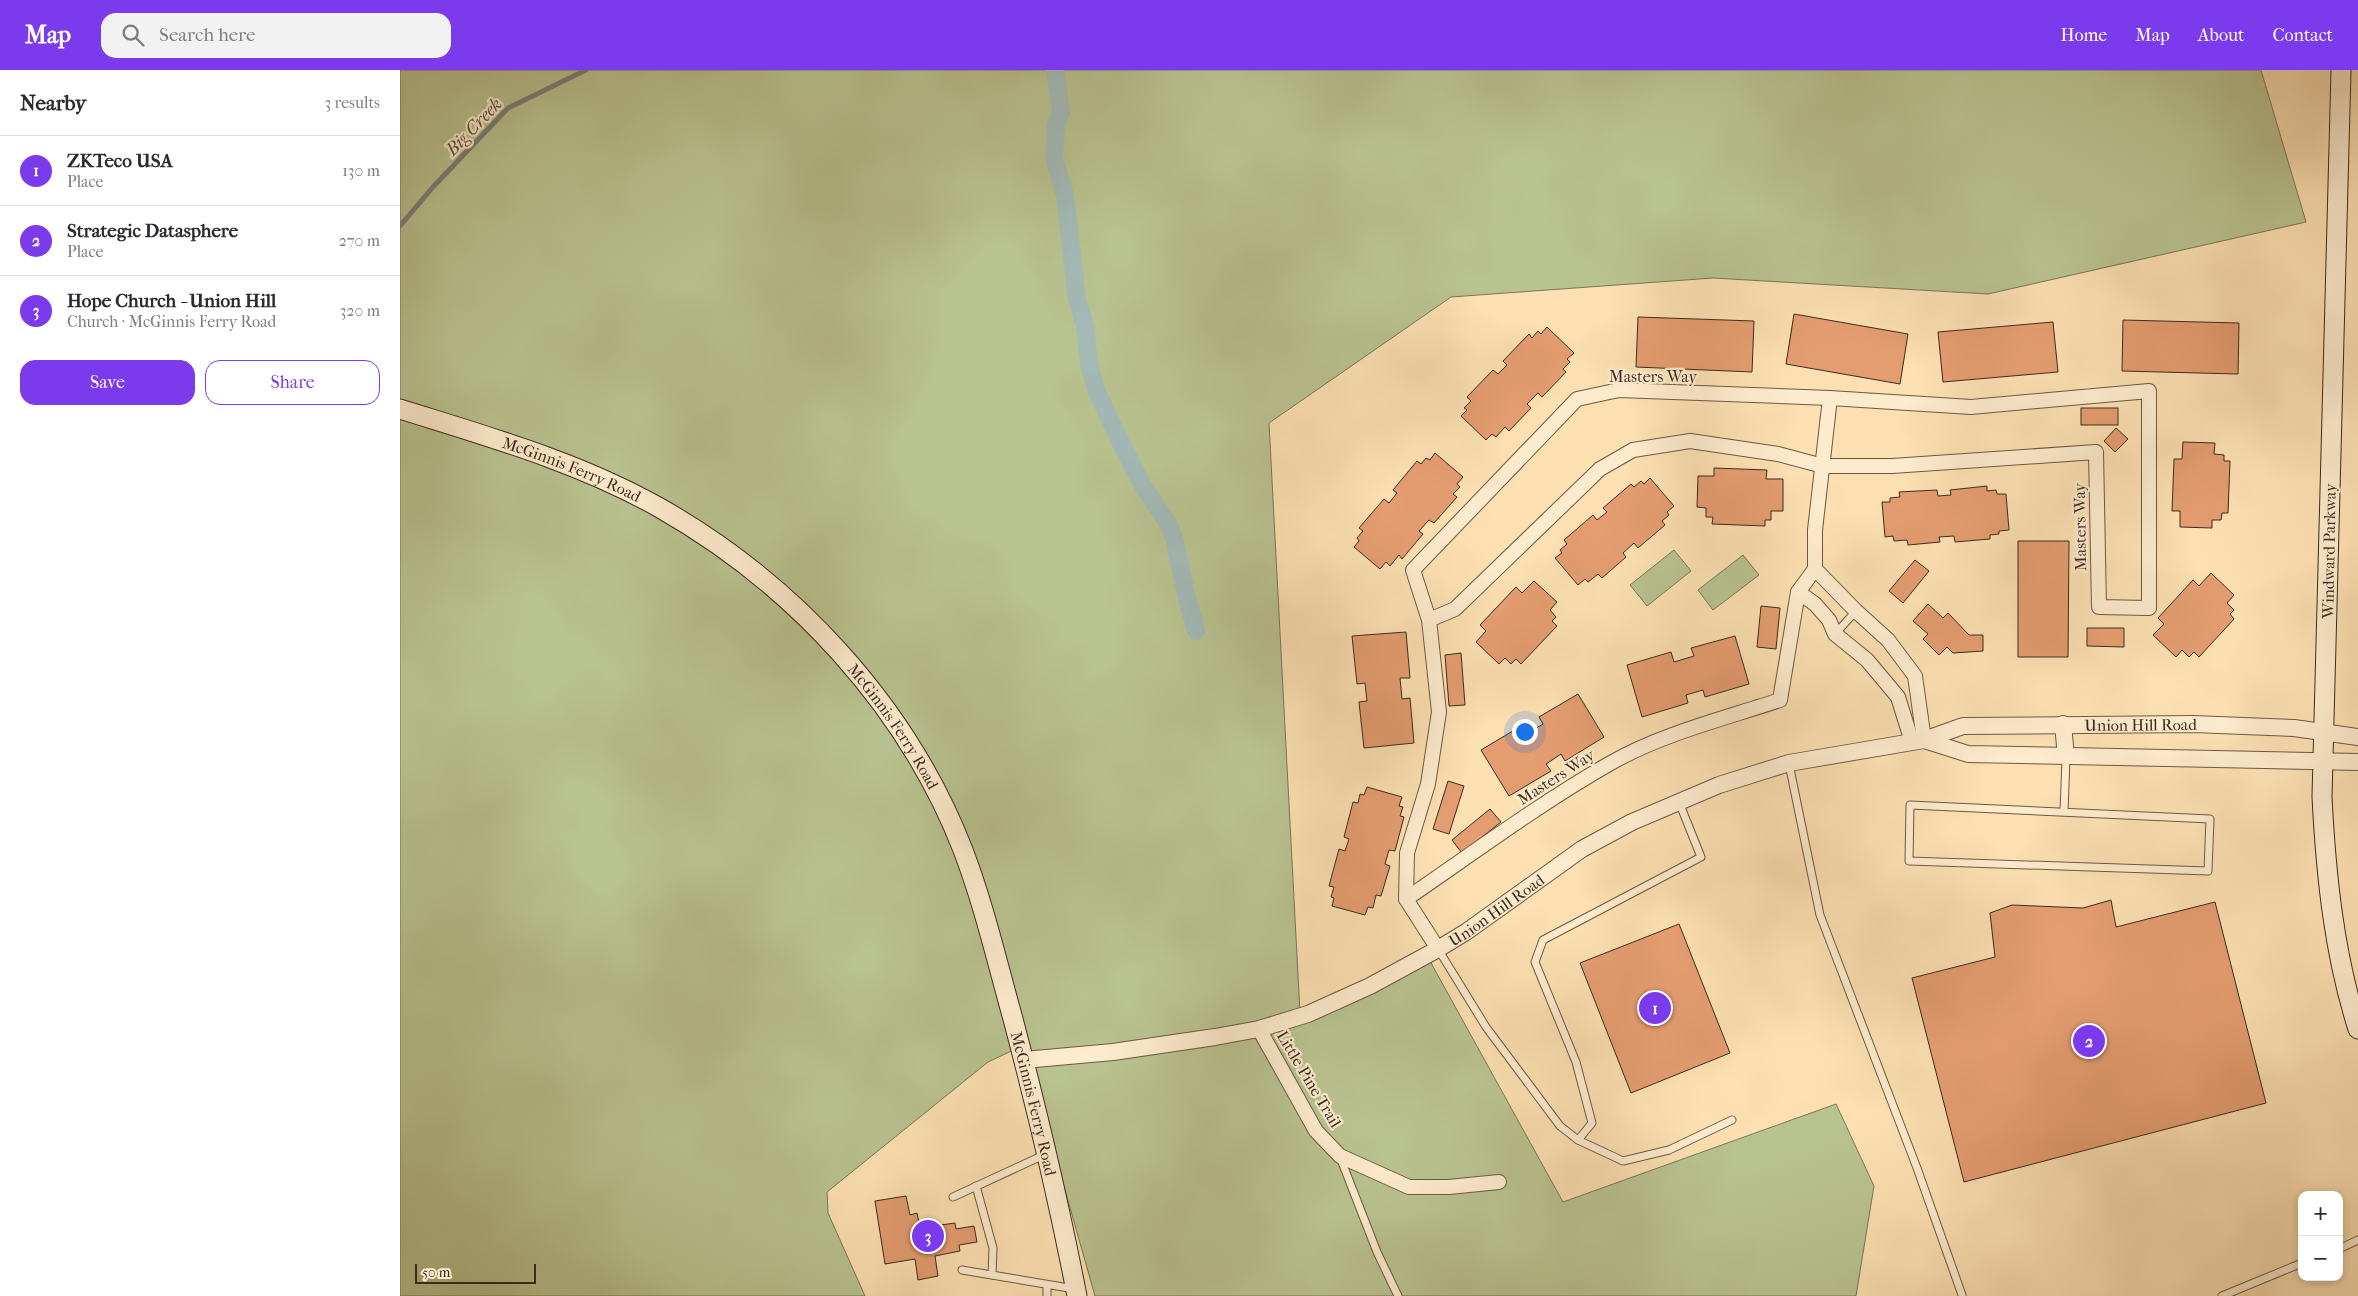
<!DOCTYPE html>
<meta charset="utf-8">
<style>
:root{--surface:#fff;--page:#f2f2f3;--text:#2b2b33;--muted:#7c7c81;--line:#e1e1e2;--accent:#7c3aed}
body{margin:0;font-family:"IM FELL French Canon",serif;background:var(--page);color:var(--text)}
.controls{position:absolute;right:15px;bottom:15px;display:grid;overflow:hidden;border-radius:10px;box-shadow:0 2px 8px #0003}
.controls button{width:45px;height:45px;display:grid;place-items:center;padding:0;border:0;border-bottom:1px solid var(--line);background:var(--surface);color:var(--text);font:25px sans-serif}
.scale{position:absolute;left:15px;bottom:12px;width:121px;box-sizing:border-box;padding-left:5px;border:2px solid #3d2a1f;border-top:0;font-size:14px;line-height:18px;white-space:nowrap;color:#3d2a1f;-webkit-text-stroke:4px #fdebcd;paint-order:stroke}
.you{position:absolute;left:1124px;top:661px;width:18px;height:18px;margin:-12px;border:4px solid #fff;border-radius:50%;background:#1a73e8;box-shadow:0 0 0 8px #1a73e833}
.badge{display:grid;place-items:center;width:32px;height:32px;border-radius:50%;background:var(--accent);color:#fff;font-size:16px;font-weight:700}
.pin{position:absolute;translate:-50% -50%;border:2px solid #fff;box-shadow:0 1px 5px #0006}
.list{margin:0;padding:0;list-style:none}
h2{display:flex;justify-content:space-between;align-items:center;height:65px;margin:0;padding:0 20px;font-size:21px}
h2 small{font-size:16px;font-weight:400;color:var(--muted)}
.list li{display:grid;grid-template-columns:32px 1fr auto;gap:15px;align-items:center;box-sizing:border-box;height:70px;padding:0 20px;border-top:1px solid var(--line)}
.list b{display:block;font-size:19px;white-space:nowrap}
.list p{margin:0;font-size:16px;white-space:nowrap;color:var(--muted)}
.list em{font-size:16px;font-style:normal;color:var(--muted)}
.actions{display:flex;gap:10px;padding:15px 20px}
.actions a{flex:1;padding:11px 0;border:1px solid var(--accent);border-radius:15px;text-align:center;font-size:18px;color:var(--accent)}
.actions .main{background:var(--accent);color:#fff}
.icon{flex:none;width:28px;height:28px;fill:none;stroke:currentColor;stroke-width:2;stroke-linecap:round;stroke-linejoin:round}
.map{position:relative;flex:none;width:1958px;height:1226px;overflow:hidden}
header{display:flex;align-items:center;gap:30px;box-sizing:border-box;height:70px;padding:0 25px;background:var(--accent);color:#fff}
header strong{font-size:24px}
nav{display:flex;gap:28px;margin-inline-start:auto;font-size:18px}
.search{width:350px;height:45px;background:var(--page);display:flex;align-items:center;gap:12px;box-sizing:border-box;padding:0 18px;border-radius:15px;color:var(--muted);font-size:19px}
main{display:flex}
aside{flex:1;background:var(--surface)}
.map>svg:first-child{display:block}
.green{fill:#b9c390;stroke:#7b7658}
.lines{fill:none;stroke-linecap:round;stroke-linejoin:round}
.stream{stroke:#7a807a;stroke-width:5}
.canal{stroke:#a3bab7;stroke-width:18}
.building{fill:#e49d70;stroke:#3d2a1f}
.service-casing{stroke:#6d5844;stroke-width:9}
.minor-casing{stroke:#6d5844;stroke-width:16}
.tertiary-casing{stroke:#6d5844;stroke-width:18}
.secondary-casing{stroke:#3d2a1f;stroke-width:21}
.service{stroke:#fdebcd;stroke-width:7}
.minor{stroke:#fdebcd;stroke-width:14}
.tertiary{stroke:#fdebcd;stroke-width:16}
.secondary{stroke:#fdebcd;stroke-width:19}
.labels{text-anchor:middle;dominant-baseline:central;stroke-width:4.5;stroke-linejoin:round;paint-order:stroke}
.street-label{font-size:16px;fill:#3d2a1f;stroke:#fdebcd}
.water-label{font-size:18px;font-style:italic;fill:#564e45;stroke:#fdebcd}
</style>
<header>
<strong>Map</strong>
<div class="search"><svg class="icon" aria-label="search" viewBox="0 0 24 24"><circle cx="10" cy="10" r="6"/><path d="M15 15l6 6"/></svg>Search here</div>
<nav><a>Home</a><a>Map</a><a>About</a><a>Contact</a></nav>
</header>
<main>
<aside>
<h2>Nearby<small>3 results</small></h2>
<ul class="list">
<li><span class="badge">1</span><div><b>ZKTeco USA</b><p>Place</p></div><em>130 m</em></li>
<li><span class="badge">2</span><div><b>Strategic Datasphere</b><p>Place</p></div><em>270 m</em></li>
<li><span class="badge">3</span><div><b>Hope Church - Union Hill</b><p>Church · McGinnis Ferry Road</p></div><em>320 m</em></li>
</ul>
<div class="actions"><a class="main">Save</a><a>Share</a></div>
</aside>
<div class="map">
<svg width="1958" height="1226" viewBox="0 0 1958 1226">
<rect width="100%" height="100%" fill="#fce0b2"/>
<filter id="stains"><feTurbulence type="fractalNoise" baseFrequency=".004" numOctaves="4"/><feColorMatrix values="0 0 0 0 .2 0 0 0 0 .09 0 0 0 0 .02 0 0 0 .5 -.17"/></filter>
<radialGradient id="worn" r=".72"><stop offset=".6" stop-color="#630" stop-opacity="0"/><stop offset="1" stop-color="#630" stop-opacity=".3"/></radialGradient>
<g class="green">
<polygon points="0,0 1861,0 1906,152 1588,224 1313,208 1051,227 869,353 900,943 1025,882 1163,1132 1436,1034 1474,1116 1456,1226 695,1226 624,975 588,992 427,1122 428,1143 465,1226 0,1226"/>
<polygon points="1274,480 1291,501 1247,536 1230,515"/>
<polygon points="1343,485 1359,505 1313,540 1298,520"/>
</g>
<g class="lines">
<polyline class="stream" points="0,156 33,117 108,38 186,0"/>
<polyline class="canal" points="655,0 661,42 656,56 654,88 665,126 677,229 685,256 689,293 696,320 720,371 743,416 769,455 774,468 787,528 796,561"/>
</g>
<g class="building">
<polygon points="1394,244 1508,264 1500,314 1386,294"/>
<polygon points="1238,247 1354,251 1352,302 1236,297"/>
<polygon points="1723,250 1839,253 1838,304 1722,301"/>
<polygon points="1653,252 1658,302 1543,312 1538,262"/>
<polygon points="1147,257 1174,283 1167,289 1170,292 1163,299 1166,302 1142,327 1138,323 1127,334 1131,338 1109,361 1105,357 1096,367 1092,364 1086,370 1061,346 1067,340 1064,338 1071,331 1067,327 1093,300 1098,304 1107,295 1103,291 1129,264 1132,268 1138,261 1141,264"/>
<rect x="1681" y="338" width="37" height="17"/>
<polygon points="1716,358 1728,369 1715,382 1704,371"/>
<polygon points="1783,372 1815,373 1814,384 1824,385 1824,391 1830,391 1828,443 1822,443 1821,450 1812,450 1812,458 1780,457 1780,441 1772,441 1774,389 1782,389"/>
<polygon points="1035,383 1063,407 1057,414 1060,417 1053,424 1057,427 1034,453 1029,450 1019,461 1023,464 1002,489 999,485 990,496 986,492 980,499 954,477 959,471 957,468 963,461 959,458 984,429 989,433 997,423 993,420 1017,391 1021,394 1026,388 1030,390"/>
<polygon points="1314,398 1367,400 1366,409 1383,409 1383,441 1371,441 1371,450 1365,450 1365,456 1312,454 1313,447 1306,447 1306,438 1297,437 1298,406 1314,406"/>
<polygon points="1250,408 1274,436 1267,442 1269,445 1262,451 1265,455 1238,478 1234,473 1223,483 1226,487 1202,508 1198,504 1188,512 1185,509 1178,515 1155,488 1162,483 1160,480 1167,474 1164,470 1193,445 1197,450 1207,442 1203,438 1231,414 1234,417 1241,411 1244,414"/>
<polygon points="1587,416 1587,421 1596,420 1597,424 1606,424 1609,460 1599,461 1599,464 1590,465 1590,469 1555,472 1554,466 1539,467 1540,472 1508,475 1507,470 1494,471 1493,466 1485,467 1482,432 1490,432 1490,428 1500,427 1499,422 1537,420 1538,426 1551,425 1550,420"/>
<polygon points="1618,471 1669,471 1668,587 1618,587"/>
<polygon points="1515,490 1529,501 1503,533 1489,521"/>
<polygon points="1811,503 1834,525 1827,533 1834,540 1830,544 1834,549 1799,587 1794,582 1789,587 1782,580 1776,587 1753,565 1764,554 1758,548 1793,510 1799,516"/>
<polygon points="1134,511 1157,532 1150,540 1156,547 1152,551 1157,556 1121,594 1116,589 1111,594 1105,588 1099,594 1076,572 1086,561 1080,555 1116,517 1122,523"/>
<polygon points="1528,534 1543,548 1548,543 1569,565 1583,565 1583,581 1553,583 1547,577 1539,585 1523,569 1528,564 1513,551"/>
<polygon points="1361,536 1380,538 1376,579 1357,577"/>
<polygon points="1687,558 1724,558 1724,577 1687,576"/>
<polygon points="1006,562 1010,608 1000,608 1002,629 1010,628 1014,673 964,678 959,632 967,631 965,613 957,614 952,566"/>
<polygon points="1335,566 1349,614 1305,627 1303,620 1286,625 1288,633 1242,647 1227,595 1271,582 1274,592 1294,586 1291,578"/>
<polygon points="1061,583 1065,635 1049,636 1045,585"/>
<polygon points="1178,624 1204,667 1165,691 1161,684 1146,694 1151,701 1109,726 1081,680 1121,656 1126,664 1143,654 1139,647"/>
<polygon points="1048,711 1064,716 1049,764 1033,759"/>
<polygon points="967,717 1002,727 999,736 1003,737 1000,746 1004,747 995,781 989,780 985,794 990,796 981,826 976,825 973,838 968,837 965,845 932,836 934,828 931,827 934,817 929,816 939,779 945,781 949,769 944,767 953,732 958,733 960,724 964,725"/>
<polygon points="1090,739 1101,752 1062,783 1052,770"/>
<polygon points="1711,830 1716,857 1815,832 1866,1033 1564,1112 1512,908 1595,887 1590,843 1612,835 1683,838"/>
<polygon points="1279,854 1330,983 1231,1023 1180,893"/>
<polygon points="506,1126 510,1145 517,1143 520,1158 555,1153 556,1159 574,1156 577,1172 559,1175 560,1181 535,1186 538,1206 518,1210 515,1189 485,1194 475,1131"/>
</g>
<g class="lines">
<defs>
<g id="service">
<polyline points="1435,564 1456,541"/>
<polyline points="1389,694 1420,845 1517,1098 1562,1225"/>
<polygon points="1510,735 1810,749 1808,801 1509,791"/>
<polyline points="1664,741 1666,688"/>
<polyline points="1038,879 1086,957 1160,1056 1178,1070 1192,1053 1176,992 1135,892 1143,870 1301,787 1279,732"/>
<polyline points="1178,1070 1223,1091 1269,1080 1332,1050"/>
<polyline points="940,1087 977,1182 998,1226"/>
<polyline points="576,1116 593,1178 592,1205"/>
<polyline points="553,1127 646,1084"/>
<polyline points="1939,1179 1958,1170"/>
<polyline points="562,1200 675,1219"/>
<polyline points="647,1215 647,1226"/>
<polyline points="1822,1226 1902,1193"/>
</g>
<g id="minor">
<polyline points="1415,499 1456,541 1488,570 1515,606 1524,670"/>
<polyline points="1398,522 1415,534 1429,550 1435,564 1467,590 1498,627 1512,672"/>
<polyline points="1029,550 1055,539 1200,399 1233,380 1290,371 1378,384 1423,396 1492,396 1696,382 1699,537 1749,538 1749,321 1571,337 1430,328 1219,320 1177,329 1013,500 1029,550 1039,642 1028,714 1007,783 1006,829 1038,879"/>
<path d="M 1006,829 C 1072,784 1139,734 1209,694 C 1261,664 1323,649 1380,630 L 1398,522 L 1415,499 L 1415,460 L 1430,328"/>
<polyline points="859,959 916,1061 940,1086 1009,1117 1049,1117 1099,1112"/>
</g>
<g id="tertiary">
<polyline points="1663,654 1666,687"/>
<polyline points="1524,670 1568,684 1958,692"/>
<path id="s1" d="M 624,990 L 713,982 L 815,967 L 859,959 L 908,944 L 970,916 L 1038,879 L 1066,862 L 1182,779 L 1232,752 L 1319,715 L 1389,693 L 1524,670 L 1563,656 L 1793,654 L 1894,658 L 1958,667"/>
</g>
<g id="secondary">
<path d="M 1941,0 L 1922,727 C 1926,805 1934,884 1958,959"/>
<path id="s2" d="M 0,339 C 89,367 179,392 260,438 C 394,514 507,636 563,780 C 584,835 597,892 613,949 C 637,1040 659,1133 677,1226"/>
</g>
</defs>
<use href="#service" class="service-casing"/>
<use href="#minor" class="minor-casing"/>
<use href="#tertiary" class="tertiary-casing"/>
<use href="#secondary" class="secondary-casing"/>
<use href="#service" class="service"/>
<use href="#minor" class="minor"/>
<use href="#tertiary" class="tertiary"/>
<use href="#secondary" class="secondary"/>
</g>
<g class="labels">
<g class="street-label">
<text x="1253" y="306">Masters Way</text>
<text stroke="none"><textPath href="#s2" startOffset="182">McGinnis Ferry Road</textPath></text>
<text transform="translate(1680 457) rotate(-91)">Masters Way</text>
<text transform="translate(1929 481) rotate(-89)">Windward Parkway</text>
<text stroke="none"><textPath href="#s1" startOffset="1190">Union Hill Road</textPath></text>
<text stroke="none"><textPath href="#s2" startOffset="602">McGinnis Ferry Road</textPath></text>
<text transform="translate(1156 707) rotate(-33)">Masters Way</text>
<text stroke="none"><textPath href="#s1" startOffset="504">Union Hill Road</textPath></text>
<text transform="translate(909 1009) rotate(59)">Little Pine Trail</text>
<text stroke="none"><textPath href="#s2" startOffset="1008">McGinnis Ferry Road</textPath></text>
</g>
<g class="water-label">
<text transform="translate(74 57) rotate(-46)">Big Creek</text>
</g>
</g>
<rect width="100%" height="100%" filter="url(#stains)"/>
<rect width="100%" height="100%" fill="url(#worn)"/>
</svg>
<div class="controls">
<button>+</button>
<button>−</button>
</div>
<div class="scale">50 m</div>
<div class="you"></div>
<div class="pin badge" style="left:1255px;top:938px">1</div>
<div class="pin badge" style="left:1689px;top:971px">2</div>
<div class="pin badge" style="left:528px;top:1166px">3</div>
</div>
</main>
